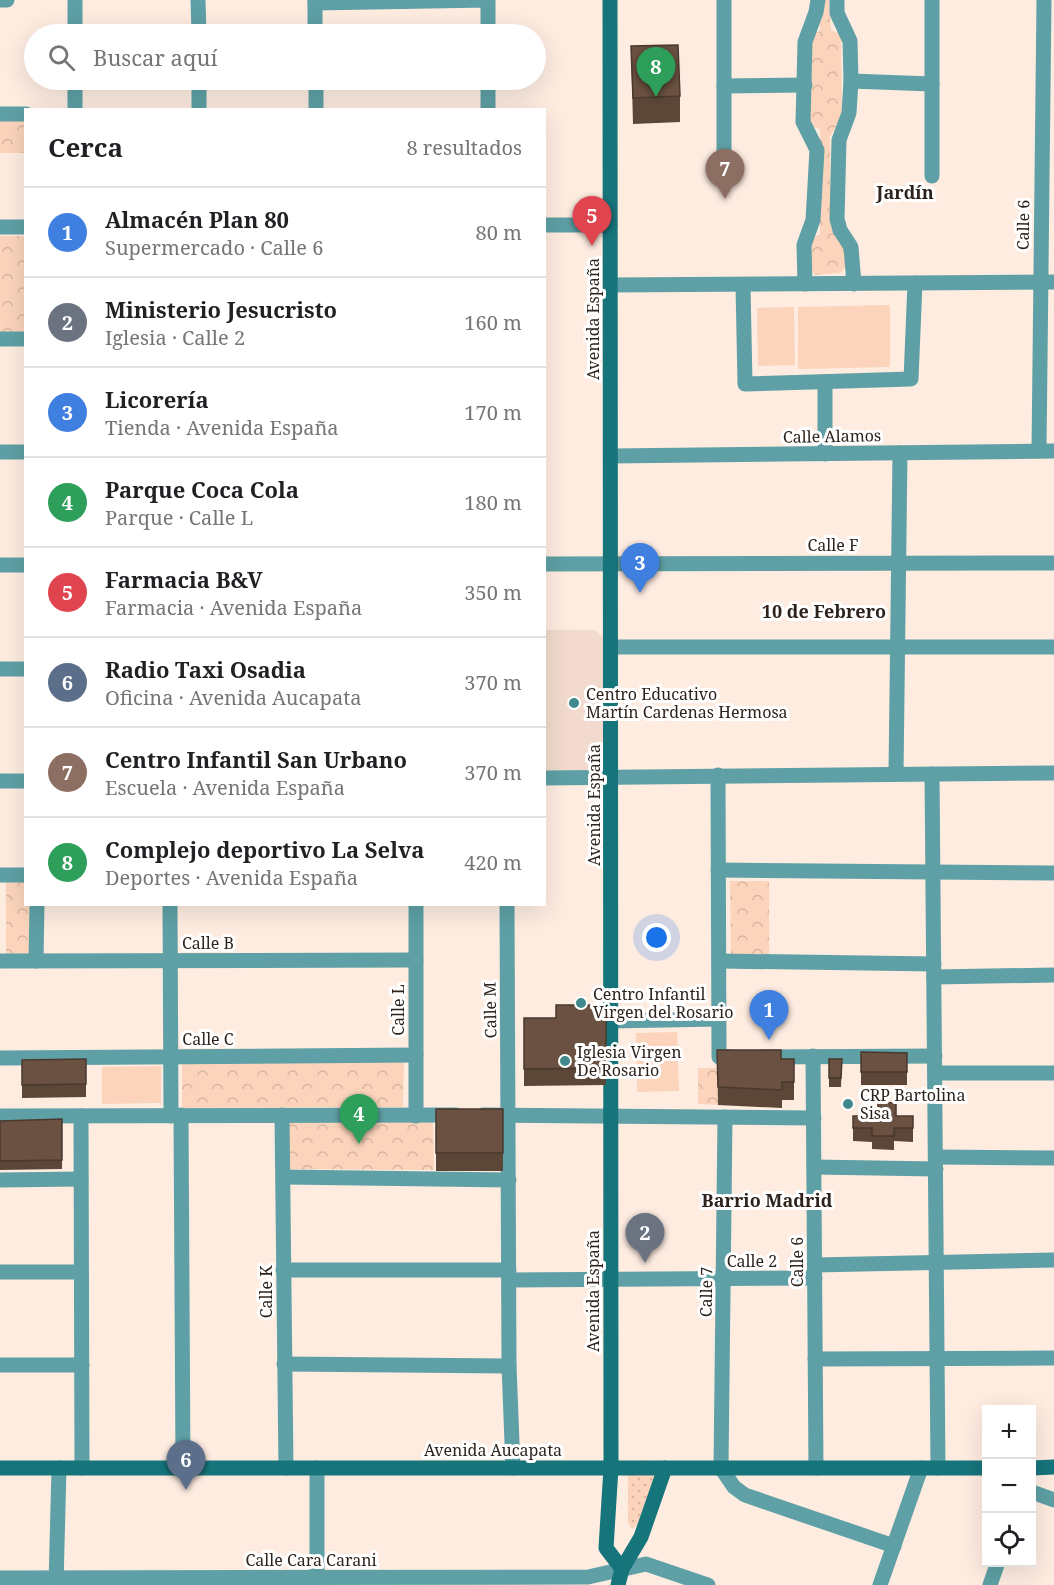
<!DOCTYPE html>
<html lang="es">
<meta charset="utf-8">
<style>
:root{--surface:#fff;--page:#f2f2f2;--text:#202124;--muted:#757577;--line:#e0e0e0;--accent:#40888c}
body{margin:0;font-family:"Noto Serif",serif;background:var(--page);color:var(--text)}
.controls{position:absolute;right:18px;bottom:18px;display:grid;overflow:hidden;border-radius:0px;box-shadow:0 6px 24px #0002}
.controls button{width:54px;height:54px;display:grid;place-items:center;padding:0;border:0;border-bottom:2px solid var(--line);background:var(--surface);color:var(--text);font:30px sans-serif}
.you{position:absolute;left:657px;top:938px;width:21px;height:21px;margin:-15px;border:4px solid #fff;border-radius:50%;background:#1a73e8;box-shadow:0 0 0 9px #1a73e833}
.badge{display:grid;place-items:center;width:39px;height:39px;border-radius:50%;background:var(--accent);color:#fff;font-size:20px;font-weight:700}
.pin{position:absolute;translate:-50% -50px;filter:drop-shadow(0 2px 3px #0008)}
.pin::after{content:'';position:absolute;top:32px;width:21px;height:18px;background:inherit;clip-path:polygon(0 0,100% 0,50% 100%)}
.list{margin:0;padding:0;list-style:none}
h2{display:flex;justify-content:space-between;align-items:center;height:78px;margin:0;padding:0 24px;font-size:26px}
h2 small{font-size:20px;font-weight:400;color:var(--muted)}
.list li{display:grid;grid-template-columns:39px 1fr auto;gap:18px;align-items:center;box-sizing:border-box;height:90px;padding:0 24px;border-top:2px solid var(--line)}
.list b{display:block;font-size:22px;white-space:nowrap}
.list p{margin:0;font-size:20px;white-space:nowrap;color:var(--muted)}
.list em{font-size:20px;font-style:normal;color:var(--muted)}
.icon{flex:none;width:33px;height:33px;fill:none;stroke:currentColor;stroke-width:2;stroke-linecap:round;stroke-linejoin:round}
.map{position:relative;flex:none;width:1054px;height:1585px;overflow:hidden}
.search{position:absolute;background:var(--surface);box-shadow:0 6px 24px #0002;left:24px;top:24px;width:522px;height:66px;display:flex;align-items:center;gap:15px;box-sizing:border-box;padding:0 21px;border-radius:33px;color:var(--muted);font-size:22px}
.panel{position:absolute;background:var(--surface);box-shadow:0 6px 24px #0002;left:24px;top:108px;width:522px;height:798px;border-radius:0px}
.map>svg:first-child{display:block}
.built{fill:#f2dbce}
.grass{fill:url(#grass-dots)}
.park{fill:url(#park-crowns)}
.pitch{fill:#fbd4bb}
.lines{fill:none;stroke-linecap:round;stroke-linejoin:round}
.street{stroke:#5ea0a5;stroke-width:15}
.secondary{stroke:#16757b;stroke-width:15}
.wall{fill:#5b4638}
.building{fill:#6a5141;stroke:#4a392e;stroke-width:1.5}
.poi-dot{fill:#40888c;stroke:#fff;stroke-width:2}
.labels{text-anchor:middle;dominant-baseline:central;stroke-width:6;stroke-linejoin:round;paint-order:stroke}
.street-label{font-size:16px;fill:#2e231c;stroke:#fff}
.poi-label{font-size:16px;fill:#2e231c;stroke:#fff;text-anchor:start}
.neighbourhood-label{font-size:18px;font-weight:bold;fill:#2e231c;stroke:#fff}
</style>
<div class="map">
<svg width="1054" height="1585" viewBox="0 0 1054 1585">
<defs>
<pattern id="grass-dots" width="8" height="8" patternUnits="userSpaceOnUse" patternTransform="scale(1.5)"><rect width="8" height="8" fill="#fbd4bb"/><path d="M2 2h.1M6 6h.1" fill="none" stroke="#d7b6a0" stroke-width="1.8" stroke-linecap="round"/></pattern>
<pattern id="park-crowns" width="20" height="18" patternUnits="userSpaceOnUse" patternTransform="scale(1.5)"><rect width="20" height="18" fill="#fbd4bb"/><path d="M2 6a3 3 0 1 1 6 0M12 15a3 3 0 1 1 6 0" fill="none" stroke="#d7b6a0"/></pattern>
</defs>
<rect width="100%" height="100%" fill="#feece1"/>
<polygon class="built" points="544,630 595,630 603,637 603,769 600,773 545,773"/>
<polygon class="grass" points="647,1460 656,1473 638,1524 632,1529 628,1523 628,1472 637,1461"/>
<g class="park">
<polygon points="820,0 829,0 831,30 841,34 842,118 830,136 831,227 844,241 846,267 840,273 815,275 808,266 807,241 820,234 820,129 807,125 807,36 820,31"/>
<rect x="0" y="120" width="25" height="33"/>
<rect x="0" y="236" width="25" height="97"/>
<polygon points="25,881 26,904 32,905 32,957 6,956 6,882"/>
<polygon points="730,881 769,881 769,955 731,955"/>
<polygon points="404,1062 403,1107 182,1108 182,1063"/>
<polygon points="698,1068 717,1068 718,1105 698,1104"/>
<polygon points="433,1122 434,1170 291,1169 287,1167 283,1123"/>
</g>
<g class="pitch">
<polygon points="890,305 890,367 798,369 798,307"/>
<polygon points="794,307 795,365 758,366 757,308"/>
<polygon points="677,1032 679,1091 637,1092 636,1033"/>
<polygon points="161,1066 161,1103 102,1104 102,1067"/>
</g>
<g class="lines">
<g class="street">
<polyline points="0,0 7,0"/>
<polyline points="75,0 75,34"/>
<polyline points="198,0 199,34"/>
<polyline points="315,0 315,34"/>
<polyline points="837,0 837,13 850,41 851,81 849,113 839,140 837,219 840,230 851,247 854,284"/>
<polyline points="932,0 932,176"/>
<polyline points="315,3 488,0 488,34"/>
<polyline points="75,80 75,110"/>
<polyline points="199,80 199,110"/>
<polyline points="316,80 316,110"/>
<polyline points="488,80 488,110"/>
<polyline points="851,81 932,84"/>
<polyline points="724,86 805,85"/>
<polyline points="0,114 26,114"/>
<polyline points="724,171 724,0"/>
<polyline points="544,225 610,225"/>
<polyline points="0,227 26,227"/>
<polyline points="805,284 804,245 813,220 817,150 803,122 805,42 816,12 818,0"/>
<polyline points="611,285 1054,282"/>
<polyline points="743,285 745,384 911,379 915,283"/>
<polyline points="0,339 26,339"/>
<polyline points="825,382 825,454"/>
<polyline points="1039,451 1044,0"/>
<polyline points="0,452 26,452"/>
<polyline points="611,456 1054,451"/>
<polyline points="544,564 1054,563"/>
<polyline points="0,565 26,565"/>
<polyline points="612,647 1054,647"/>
<polyline points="0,669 26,669"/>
<polyline points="896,774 900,453"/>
<polyline points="932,774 938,1468"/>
<polyline points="718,775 719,1057 732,1057"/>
<polyline points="544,778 1054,773"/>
<polyline points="0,781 26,781"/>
<polyline points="718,870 1054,873"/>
<polyline points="0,875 26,875"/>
<polyline points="170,904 171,1116"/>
<polyline points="507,904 509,1366 513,1468"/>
<polyline points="0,961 416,960"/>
<polyline points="36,961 37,904"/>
<polyline points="719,961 934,964"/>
<polyline points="934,977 1054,975"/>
<polyline points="611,1021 719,1019"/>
<polyline points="813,1056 816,1468"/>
<polyline points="762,1057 935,1056"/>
<polyline points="0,1058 416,1055"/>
<polyline points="935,1073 1054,1073"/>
<polyline points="181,1115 183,1468"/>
<polyline points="282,1115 286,1468"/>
<polyline points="483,1115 814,1118"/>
<polyline points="0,1116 456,1115"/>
<polyline points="81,1116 82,1468"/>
<polyline points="416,1116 416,904"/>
<polyline points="725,1117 721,1468 734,1487 745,1495 894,1546"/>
<polyline points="936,1157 1054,1158"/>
<polyline points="814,1167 936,1169"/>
<polyline points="284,1177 509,1180"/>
<polyline points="0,1180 81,1179"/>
<polyline points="815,1265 1054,1260"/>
<polyline points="283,1270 509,1270"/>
<polyline points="0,1272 81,1272"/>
<polyline points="509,1280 815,1278"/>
<polyline points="815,1359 1054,1358"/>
<polyline points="284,1364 509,1366"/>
<polyline points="0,1365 82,1365"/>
<polyline points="1032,1492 1054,1500"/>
<polyline points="0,1578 588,1577 646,1564 708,1585"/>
<polyline points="56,1585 59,1468"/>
<polyline points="317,1585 317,1468"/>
<polyline points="880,1585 921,1468"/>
<polyline points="990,1585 998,1562"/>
</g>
<g class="secondary">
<polyline points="610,0 611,1468 606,1548 622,1569"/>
<polyline points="0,1468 986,1468"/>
<polyline points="1032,1468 1054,1467"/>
<polyline points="618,1585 622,1569 641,1537 665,1468"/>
</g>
</g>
<g class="wall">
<polygon points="631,46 680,96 680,122 633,124"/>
<polygon points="606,1005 606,1085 524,1086 524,1018 556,1018"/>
<polygon points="717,1050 781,1059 794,1059 794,1100 782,1100 782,1108 718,1105"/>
<polygon points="861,1052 907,1053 907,1085 861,1085"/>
<polygon points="86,1059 86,1097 22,1098 22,1060"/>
<polygon points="829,1059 842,1059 841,1087 829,1087"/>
<rect x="436" y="1109" width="67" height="62"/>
<polygon points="853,1116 913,1116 913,1142 894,1141 894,1150 872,1149 872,1142 853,1141"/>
<polygon points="0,1121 62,1160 62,1169 0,1170"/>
</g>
<g class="building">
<polygon points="678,45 680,96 633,98 631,46"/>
<polygon points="556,1005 606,1005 606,1068 524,1069 524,1018 556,1018"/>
<polygon points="717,1050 781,1050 781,1059 794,1059 794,1082 782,1082 782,1090 718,1087"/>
<polygon points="861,1052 907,1053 907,1072 861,1072"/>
<polygon points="86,1059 86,1084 22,1085 22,1060"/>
<polygon points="829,1059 842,1059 841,1078 829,1078"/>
<polygon points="878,1102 896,1103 896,1116 913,1116 913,1128 894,1128 894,1136 872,1136 872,1128 853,1128 853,1116 878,1116"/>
<rect x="436" y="1109" width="67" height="44"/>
<polygon points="62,1119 62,1160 0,1161 0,1121"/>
</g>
<g class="poi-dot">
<circle cx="574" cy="703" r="6"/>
<circle cx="581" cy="1003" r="6"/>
<circle cx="565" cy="1061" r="6"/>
<circle cx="848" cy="1104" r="6"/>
</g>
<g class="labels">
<g class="street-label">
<text transform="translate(1023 225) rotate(-89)">Calle 6</text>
<text transform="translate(593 319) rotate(-90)">Avenida España</text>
<text transform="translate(832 436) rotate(-1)">Calle Alamos</text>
<text x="833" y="545">Calle F</text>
<text transform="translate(594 805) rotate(-90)">Avenida España</text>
<text x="208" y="943">Calle B</text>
<text transform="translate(398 1010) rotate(-90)">Calle L</text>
<text transform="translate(490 1010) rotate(-91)">Calle M</text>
<text x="208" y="1039">Calle C</text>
<text x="752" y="1261">Calle 2</text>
<text transform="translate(797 1262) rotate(-90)">Calle 6</text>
<text transform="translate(593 1291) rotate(-90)">Avenida España</text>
<text transform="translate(266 1292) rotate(-90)">Calle K</text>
<text transform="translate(706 1292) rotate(-89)">Calle 7</text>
<text x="493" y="1450">Avenida Aucapata</text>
<text x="311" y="1560">Calle Cara Carani</text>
</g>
<g class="poi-label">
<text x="586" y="694">Centro Educativo<tspan x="586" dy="18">Martín Cardenas Hermosa</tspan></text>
<text x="593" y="994">Centro Infantil<tspan x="593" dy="18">Virgen del Rosario</tspan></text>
<text x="577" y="1052">Iglesia Virgen<tspan x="577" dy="18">De Rosario</tspan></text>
<text x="860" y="1095">CRP Bartolina<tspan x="860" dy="18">Sisa</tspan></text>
</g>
<g class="neighbourhood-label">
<text x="905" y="192">Jardín</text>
<text x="824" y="611">10 de Febrero</text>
<text x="767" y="1200">Barrio Madrid</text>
</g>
</g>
</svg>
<div class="controls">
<button>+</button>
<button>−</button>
<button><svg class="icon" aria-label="locate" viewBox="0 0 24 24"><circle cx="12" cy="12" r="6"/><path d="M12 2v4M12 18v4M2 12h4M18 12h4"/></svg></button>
</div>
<div class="you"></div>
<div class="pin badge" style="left:769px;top:1040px;background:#3f7fe0">1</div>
<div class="pin badge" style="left:645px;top:1263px;background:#6b7280">2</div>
<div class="pin badge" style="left:640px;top:593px;background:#3f7fe0">3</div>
<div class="pin badge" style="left:359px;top:1144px;background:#2e9e5b">4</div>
<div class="pin badge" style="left:592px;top:246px;background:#e0444e">5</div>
<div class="pin badge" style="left:186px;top:1490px;background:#5c6f8a">6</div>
<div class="pin badge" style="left:725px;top:199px;background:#8d6e63">7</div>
<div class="pin badge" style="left:656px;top:97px;background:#2e9e5b">8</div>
<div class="search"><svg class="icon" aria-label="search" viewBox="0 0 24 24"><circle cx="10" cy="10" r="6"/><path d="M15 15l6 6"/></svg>Buscar aquí</div>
<section class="panel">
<h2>Cerca<small>8 resultados</small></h2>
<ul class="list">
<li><span class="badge" style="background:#3f7fe0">1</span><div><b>Almacén Plan 80</b><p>Supermercado · Calle 6</p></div><em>80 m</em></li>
<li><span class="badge" style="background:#6b7280">2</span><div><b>Ministerio Jesucristo</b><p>Iglesia · Calle 2</p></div><em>160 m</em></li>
<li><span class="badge" style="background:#3f7fe0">3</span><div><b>Licorería</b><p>Tienda · Avenida España</p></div><em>170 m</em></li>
<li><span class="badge" style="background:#2e9e5b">4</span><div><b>Parque Coca Cola</b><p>Parque · Calle L</p></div><em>180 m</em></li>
<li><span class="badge" style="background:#e0444e">5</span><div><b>Farmacia B&amp;V</b><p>Farmacia · Avenida España</p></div><em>350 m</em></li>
<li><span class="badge" style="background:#5c6f8a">6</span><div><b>Radio Taxi Osadia</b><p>Oficina · Avenida Aucapata</p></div><em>370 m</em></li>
<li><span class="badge" style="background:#8d6e63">7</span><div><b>Centro Infantil San Urbano</b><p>Escuela · Avenida España</p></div><em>370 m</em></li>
<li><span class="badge" style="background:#2e9e5b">8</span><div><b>Complejo deportivo La Selva</b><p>Deportes · Avenida España</p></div><em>420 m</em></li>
</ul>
</section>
</div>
